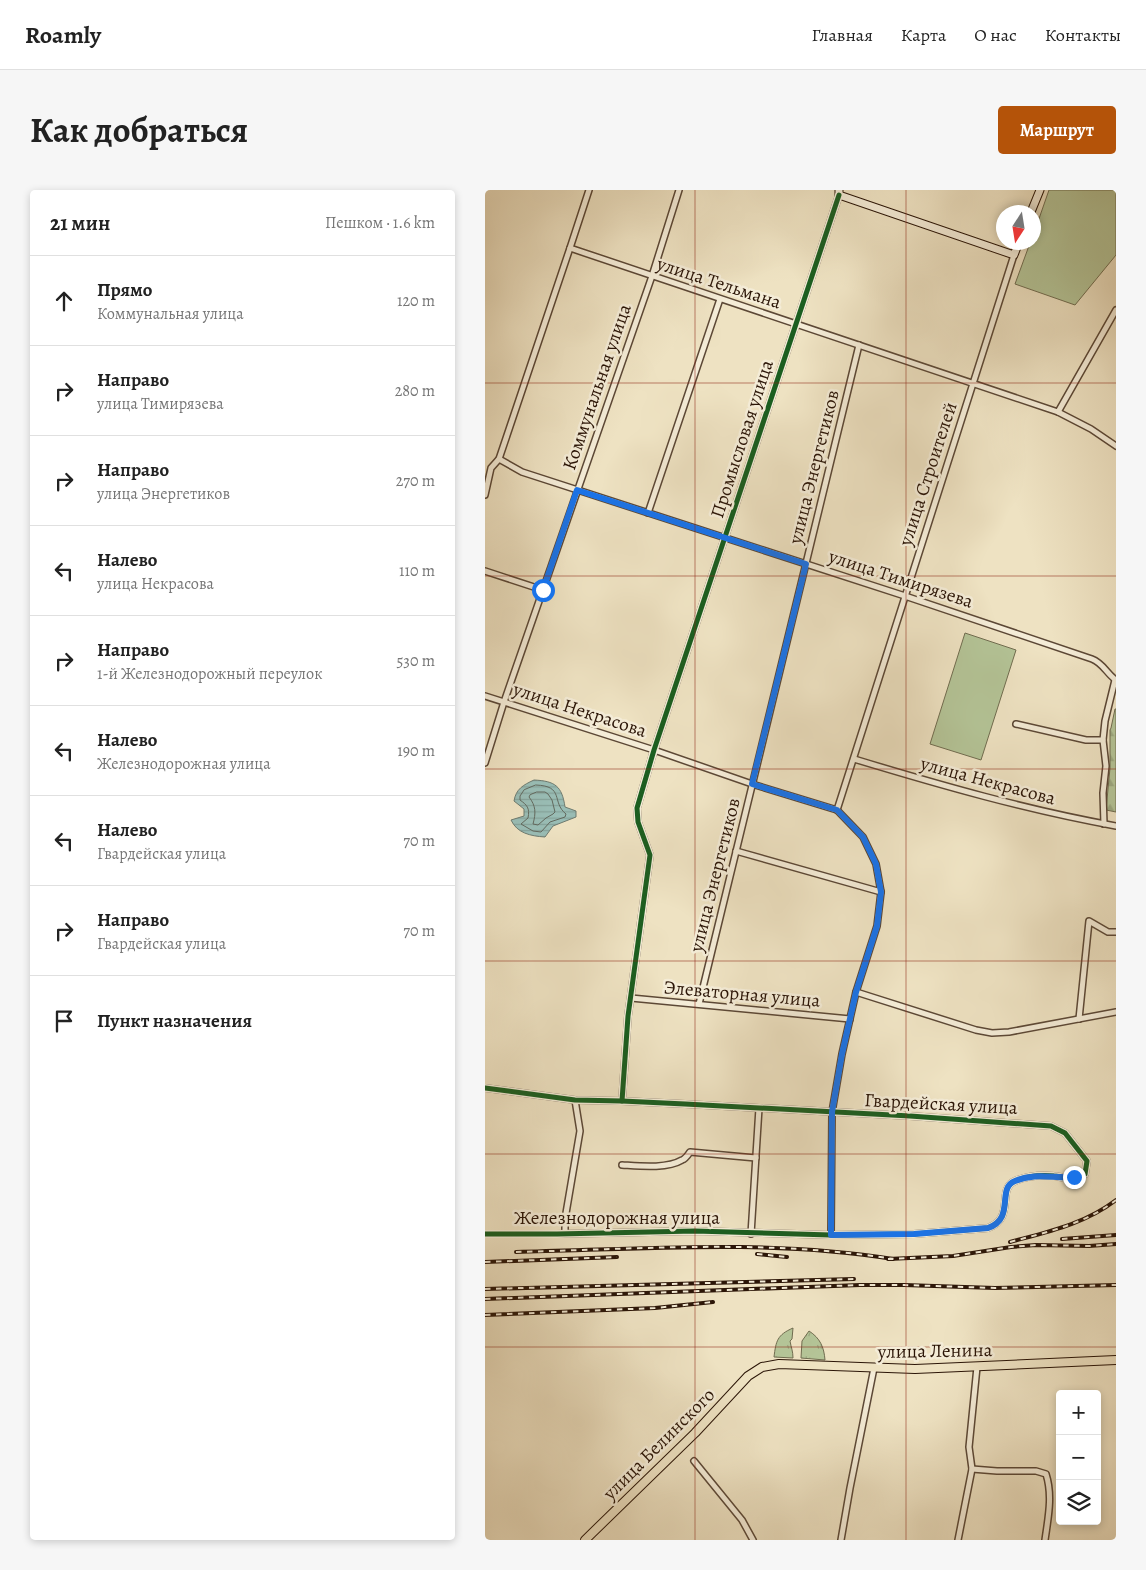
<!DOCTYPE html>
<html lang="ru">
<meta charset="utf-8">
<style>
:root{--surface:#fff;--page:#f6f6f6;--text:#222;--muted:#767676;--line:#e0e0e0;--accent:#b45309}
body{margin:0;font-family:Alegreya,serif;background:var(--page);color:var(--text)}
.controls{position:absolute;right:15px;bottom:15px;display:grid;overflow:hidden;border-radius:5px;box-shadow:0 2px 8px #0003}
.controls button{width:45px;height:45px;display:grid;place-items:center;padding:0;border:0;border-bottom:1px solid var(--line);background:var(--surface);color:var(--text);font:25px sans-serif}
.compass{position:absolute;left:511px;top:15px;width:45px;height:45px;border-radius:50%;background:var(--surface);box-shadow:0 2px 8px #0003;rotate:192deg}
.stop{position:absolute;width:15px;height:15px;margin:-11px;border:4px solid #1a73e8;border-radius:50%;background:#fff}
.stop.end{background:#1a73e8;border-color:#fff;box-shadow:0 1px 5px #0008}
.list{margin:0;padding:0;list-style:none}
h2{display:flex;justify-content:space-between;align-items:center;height:65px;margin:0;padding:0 20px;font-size:21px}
h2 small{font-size:16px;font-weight:400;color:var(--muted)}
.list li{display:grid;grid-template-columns:32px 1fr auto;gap:15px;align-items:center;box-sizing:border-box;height:90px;padding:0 20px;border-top:1px solid var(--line)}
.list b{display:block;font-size:19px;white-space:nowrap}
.list p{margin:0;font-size:16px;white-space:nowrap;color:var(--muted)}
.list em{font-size:16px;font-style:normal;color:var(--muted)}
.icon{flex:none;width:28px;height:28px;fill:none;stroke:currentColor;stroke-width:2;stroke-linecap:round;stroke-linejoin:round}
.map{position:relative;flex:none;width:631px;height:1350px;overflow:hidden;border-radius:5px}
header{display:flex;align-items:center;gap:30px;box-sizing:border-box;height:70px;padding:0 25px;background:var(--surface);border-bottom:1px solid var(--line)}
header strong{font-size:24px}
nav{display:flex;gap:28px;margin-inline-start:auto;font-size:18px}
.intro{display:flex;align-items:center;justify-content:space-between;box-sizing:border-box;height:120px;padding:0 30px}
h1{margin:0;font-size:35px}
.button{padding:12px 22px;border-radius:5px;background:var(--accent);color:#fff;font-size:18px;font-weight:700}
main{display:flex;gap:30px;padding:0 30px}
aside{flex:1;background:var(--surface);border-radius:5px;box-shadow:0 2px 8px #0003}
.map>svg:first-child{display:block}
.grass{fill:url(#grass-tufts);stroke:#706c4f}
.forest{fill:url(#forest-firs);stroke:#706c4f}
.park{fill:#b4c497;stroke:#706c4f}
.water{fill:url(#water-rules);stroke:#6d7a6f}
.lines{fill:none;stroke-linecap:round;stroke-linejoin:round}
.shore{stroke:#62695e;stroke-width:1}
.street-casing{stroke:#5c4836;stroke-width:8}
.secondary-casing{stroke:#2b1507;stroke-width:9}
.primary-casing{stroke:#2b1507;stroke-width:10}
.street{stroke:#f4ecd7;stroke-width:5}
.secondary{stroke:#f4ecd7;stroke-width:7}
.primary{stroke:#eee2c2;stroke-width:8}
.rail-casing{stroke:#2b1507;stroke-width:4}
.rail{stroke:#f4ecd7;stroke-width:2;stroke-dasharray:5.5;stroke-linecap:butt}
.cycleway-casing{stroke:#f4ecd7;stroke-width:8}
.cycleway{stroke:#1b5e20;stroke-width:5}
.route{stroke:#1a73e8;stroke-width:6}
.grid{fill:none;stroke:#8f2418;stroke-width:1;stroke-opacity:0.55}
.labels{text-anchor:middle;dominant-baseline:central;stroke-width:5;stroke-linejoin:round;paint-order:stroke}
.street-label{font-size:19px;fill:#2b1507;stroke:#f4ecd7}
</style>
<header>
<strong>Roamly</strong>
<nav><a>Главная</a><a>Карта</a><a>О нас</a><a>Контакты</a></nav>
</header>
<div class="intro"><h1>Как добраться</h1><a class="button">Маршрут</a></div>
<main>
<aside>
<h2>21 мин<small>Пешком · 1.6 km</small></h2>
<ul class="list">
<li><svg class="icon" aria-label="ahead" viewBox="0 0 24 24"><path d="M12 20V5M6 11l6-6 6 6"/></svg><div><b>Прямо</b><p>Коммунальная улица</p></div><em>120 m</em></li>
<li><svg class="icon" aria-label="right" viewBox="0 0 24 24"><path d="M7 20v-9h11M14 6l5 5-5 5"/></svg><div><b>Направо</b><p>улица Тимирязева</p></div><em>280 m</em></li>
<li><svg class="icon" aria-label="right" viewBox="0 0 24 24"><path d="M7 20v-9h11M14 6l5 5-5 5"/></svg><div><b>Направо</b><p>улица Энергетиков</p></div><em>270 m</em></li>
<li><svg class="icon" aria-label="left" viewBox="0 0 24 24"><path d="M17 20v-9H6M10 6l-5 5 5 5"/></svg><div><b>Налево</b><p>улица Некрасова</p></div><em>110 m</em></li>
<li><svg class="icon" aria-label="right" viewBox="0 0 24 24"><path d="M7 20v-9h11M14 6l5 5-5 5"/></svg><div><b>Направо</b><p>1-й Железнодорожный переулок</p></div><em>530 m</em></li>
<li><svg class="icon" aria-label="left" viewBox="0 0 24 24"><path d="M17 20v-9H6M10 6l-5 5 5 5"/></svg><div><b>Налево</b><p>Железнодорожная улица</p></div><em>190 m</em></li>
<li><svg class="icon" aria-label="left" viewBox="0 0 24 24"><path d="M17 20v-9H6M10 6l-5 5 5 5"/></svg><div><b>Налево</b><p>Гвардейская улица</p></div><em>70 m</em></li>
<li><svg class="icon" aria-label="right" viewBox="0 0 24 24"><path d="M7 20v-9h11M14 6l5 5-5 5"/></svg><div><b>Направо</b><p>Гвардейская улица</p></div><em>70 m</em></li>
<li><svg class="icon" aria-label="arrive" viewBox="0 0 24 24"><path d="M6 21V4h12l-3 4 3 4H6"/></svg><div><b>Пункт назначения</b></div></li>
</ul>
</aside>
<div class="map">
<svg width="631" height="1350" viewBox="0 0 631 1350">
<defs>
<pattern id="grass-tufts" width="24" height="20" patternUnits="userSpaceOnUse" patternTransform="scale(1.25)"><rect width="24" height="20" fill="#b4c497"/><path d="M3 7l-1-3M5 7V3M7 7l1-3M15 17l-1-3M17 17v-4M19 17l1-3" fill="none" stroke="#9ba881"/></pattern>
<pattern id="forest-firs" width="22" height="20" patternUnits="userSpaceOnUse" patternTransform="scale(1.25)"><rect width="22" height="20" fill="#b4c497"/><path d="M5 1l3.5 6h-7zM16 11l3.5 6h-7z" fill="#9ba881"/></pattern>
<pattern id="water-rules" width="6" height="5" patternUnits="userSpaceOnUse" patternTransform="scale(1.25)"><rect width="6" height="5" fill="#99bdb5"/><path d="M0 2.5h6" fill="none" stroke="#84a29a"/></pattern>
</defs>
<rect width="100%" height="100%" fill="#eee2c2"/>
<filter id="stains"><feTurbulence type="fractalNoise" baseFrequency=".004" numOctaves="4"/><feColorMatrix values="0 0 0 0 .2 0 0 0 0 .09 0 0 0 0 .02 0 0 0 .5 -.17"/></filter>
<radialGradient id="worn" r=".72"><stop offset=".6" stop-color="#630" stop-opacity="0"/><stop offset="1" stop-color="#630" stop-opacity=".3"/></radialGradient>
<g class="grass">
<path d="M 308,1138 L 307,1149 L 305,1151 C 306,1157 308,1161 308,1168 L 289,1167 C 291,1151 292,1145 308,1138 Z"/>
<path d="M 324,1141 C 335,1148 339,1157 340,1170 L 316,1168 L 317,1151 Z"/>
</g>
<polygon class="forest" points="630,519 631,519 631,622 621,620 625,578 625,540 626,538"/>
<g class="park">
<polygon points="564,0 631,0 631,65 590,115 530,94 545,53 548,52 549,43"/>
<polygon points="480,443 531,460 496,570 445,554"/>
</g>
<path class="water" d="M 49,590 C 70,591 77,596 80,617 L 91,621 L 91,627 L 68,636 L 60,647 C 45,646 32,643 26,630 L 39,626 L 39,619 L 29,611 C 31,599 38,595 49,590 Z"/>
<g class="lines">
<g class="shore">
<path d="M 51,595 C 80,596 66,612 81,624 L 80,627 L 65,632 L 56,642 L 48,641 L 36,634 L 43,628 C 45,618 42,615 35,610 L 35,606 L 39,600 Z"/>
<path d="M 52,602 L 60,602 L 63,604 L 67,610 L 70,622 L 68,624 L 61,628 L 53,635 L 48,634 C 51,623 51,616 44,607 L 45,605 Z"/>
</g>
<defs>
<g id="street">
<polyline points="85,58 573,222 631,120"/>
<polyline points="573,222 606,239 631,256"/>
<path d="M 14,269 L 37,282 L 420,406 L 607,469 C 618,473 622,484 631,490"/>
<polyline points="0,305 6,278 14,269 85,58 104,0"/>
<polyline points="163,323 235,109"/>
<polyline points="0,381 58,400"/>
<polyline points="0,506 169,560 267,594 352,620 378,647 391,674 396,702 392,736 371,802 357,864 347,922 346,1045"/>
<polyline points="531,534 601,550 618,550"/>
<path d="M 369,569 C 455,595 542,620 631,636"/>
<polyline points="0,573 19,512 167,86 194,0"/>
<polyline points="352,620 529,65"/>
<polyline points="619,634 618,603 621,576 618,550 620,531 630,490"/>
<polyline points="251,661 396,702"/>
<polyline points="371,802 491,840 507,843 524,842 631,822"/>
<polyline points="146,808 365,829"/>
<polyline points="214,814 374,155"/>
<polyline points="594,829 604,731 623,742 631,742"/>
<path d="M 0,898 L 90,910 L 137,911 L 200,914 L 425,926 L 566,936 L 580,943 L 602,971 L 600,984 C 594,986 588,988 581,988 C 577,988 573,986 569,986 C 557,985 542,986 530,991 C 511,999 531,1028 503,1038 L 429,1044 L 346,1045 L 210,1041 L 72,1044 L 0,1044"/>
<polyline points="137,911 143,826 165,665 153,632 152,618 169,560 354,5"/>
<path d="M 137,975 C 154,976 182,979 197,970 C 200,969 203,965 205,962 L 271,968"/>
<polyline points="80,1044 80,1029 95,941 90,910"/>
<polyline points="266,1044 274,918"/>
<polyline points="209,1271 257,1330 268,1350"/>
<path d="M 487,1279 L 512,1281 L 551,1281 L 561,1284 C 568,1306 563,1328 560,1350"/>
<polyline points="356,1350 365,1298 389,1178"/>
<polyline points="473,1350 487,1279 484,1257 492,1177"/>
</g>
<g id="secondary">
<polyline points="354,0 354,5 529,65 534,52"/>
<polyline points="546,22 555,0"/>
</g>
<polyline id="primary" points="100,1350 210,1243 263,1186 277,1177 294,1174 430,1179 631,1170"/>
</defs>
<use href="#street" class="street-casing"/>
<use href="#secondary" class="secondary-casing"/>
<use href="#primary" class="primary-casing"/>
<use href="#street" class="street"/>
<use href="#secondary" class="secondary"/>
<use href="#primary" class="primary"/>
<defs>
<g id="rail">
<polyline points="577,1049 631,1045"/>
<path d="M 525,1052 C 562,1042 600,1034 631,1010"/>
<path d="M 31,1062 C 157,1059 284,1049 408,1069"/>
<polyline points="272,1064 302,1067"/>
<polyline points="403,1069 468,1066 526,1057 551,1055 604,1056 631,1054"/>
<polyline points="0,1072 132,1067"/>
<polyline points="0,1099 369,1089"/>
<polyline points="0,1109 375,1095 419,1095 510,1098 631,1095"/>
<polyline points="0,1125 170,1118 228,1112"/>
</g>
</defs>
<use href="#rail" class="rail-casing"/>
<use href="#rail" class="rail"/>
<defs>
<g id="cycleway">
<path d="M 0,898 L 90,910 L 137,911 L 200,914 L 425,926 L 566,936 L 580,943 L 602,971 L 600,984 C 594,986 588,988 581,988 C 577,988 573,986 569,986 C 557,985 542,986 530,991 C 511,999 531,1028 503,1038 L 429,1044 L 346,1045 L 210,1041 L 72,1044 L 0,1044"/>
<polyline points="137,911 143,826 165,665 153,632 152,618 169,560 354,5"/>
</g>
</defs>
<use href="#cycleway" class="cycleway-casing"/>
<use href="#cycleway" class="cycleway"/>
</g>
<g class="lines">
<path class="route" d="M 58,400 L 92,300 L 321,374 L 267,594 L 352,620 L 378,647 L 391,674 L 396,702 L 392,736 L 371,802 L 357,864 L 347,922 L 346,1045 L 429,1044 L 503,1038 C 531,1028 511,998 530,991 C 551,982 569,989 589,987"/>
</g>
<path class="grid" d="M 210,0 L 210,1350M 421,0 L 421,1350M 0,193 L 631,193M 0,386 L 631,386M 0,579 L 631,579M 0,771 L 631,771M 0,964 L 631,964M 0,1157 L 631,1157"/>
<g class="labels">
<g class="street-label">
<text transform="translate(234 93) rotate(18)">улица Тельмана</text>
<text transform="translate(112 197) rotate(-71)">Коммунальная улица</text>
<text transform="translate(257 249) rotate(-72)">Промысловая улица</text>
<text transform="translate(329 277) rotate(-76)">улица Энергетиков</text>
<text transform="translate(443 284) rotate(-72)">улица Строителей</text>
<text transform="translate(416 389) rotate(18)">улица Тимирязева</text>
<text transform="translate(95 520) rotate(18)">улица Некрасова</text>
<text transform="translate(503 591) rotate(15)">улица Некрасова</text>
<text transform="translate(230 685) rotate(-76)">улица Энергетиков</text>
<text transform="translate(257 804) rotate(5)">Элеваторная улица</text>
<text transform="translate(456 914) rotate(3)">Гвардейская улица</text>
<text x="132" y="1028">Железнодорожная улица</text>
<text transform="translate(450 1161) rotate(-1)">улица Ленина</text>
<text transform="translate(174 1254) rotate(-45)">улица Белинского</text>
</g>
</g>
<rect width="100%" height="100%" filter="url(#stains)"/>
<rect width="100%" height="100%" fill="url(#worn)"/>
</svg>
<div class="controls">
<button>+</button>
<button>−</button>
<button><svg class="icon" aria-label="layers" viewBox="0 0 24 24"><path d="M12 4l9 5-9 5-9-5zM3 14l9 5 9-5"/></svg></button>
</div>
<svg class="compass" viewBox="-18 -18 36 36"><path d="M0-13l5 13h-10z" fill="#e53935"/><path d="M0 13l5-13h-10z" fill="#767676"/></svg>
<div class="stop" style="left:58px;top:400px"></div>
<div class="stop end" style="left:589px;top:987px"></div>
</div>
</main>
